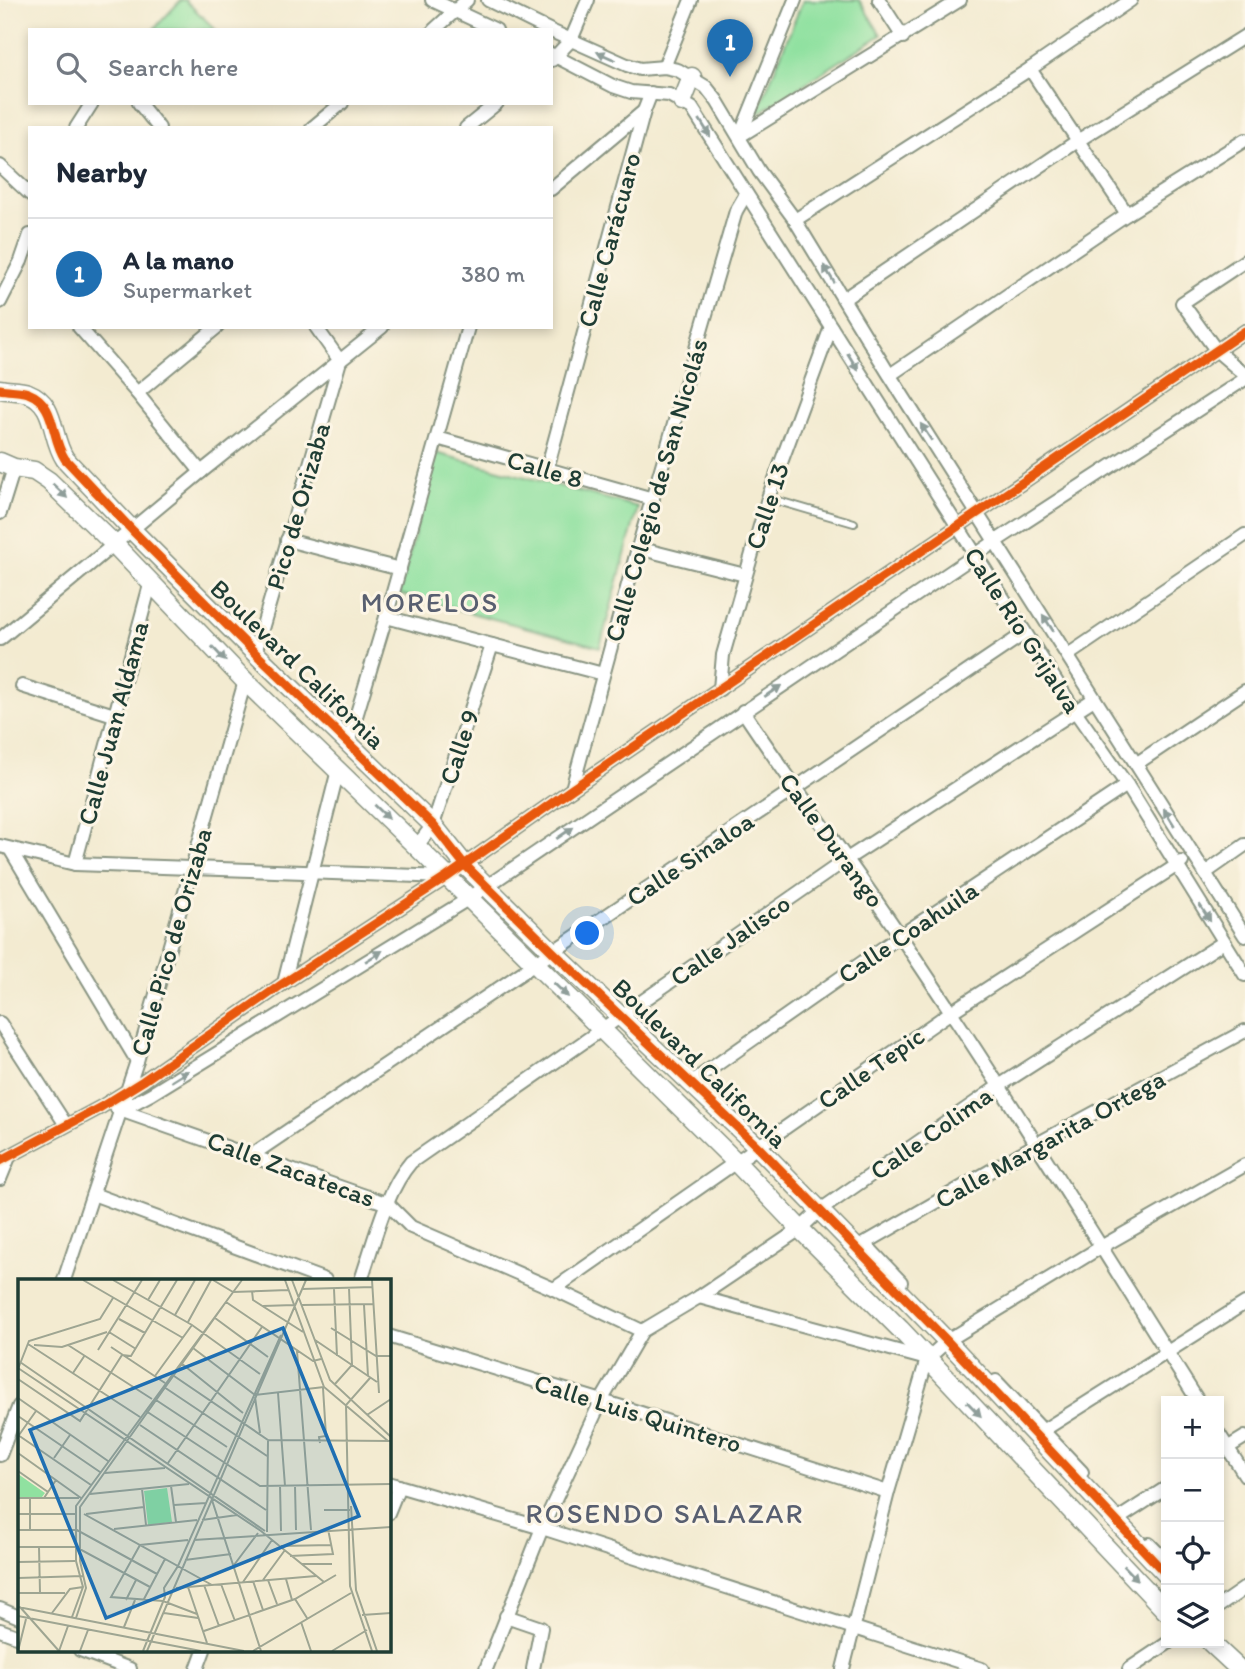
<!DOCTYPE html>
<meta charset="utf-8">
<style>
:root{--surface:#fff;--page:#f6f6f7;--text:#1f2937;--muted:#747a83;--line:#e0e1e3;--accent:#1f6fb2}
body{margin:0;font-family:Itim,sans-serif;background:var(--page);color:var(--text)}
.controls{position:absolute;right:21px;bottom:21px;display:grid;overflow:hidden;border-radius:0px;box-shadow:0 4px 10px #0003}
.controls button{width:63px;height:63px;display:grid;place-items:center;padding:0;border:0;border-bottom:2px solid var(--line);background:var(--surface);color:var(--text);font:35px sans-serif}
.you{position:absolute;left:588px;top:934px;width:24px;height:24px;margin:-18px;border:5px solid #fff;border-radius:50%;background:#1a73e8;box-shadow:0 0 0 10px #1a73e833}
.badge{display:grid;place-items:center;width:46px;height:46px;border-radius:50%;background:var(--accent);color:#fff;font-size:23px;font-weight:700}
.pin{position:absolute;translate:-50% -58px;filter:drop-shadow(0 2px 4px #0008)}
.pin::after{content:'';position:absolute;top:37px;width:24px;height:21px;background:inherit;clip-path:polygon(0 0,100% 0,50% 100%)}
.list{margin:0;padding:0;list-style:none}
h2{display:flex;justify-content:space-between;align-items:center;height:91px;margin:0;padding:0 28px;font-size:30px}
h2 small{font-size:23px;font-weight:400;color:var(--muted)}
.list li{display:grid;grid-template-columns:46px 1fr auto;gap:21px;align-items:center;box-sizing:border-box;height:112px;padding:0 28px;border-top:2px solid var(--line)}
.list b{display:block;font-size:26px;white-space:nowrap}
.list p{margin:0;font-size:23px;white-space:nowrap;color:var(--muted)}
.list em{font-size:23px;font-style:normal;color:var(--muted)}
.icon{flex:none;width:38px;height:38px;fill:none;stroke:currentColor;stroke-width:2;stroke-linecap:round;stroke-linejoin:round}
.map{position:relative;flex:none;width:1245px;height:1669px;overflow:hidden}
.search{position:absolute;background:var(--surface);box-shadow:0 4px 10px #0003;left:28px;top:28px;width:525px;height:77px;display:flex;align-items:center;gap:18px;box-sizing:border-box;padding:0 24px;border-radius:0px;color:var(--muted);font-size:26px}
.panel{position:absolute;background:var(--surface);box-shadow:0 4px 10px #0003;left:28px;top:126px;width:525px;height:203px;border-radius:0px}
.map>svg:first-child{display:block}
.green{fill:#90e1a0;stroke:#588f6a;stroke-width:2}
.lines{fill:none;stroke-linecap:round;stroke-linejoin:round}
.lane-casing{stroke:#899482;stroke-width:10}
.street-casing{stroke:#899482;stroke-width:16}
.secondary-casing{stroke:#899482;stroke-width:21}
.lane{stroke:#fff;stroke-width:6}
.street{stroke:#fff;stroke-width:12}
.secondary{stroke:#fff;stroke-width:18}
.cycleway-casing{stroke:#fcf5e5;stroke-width:13}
.cycleway{stroke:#e8590c;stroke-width:9}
.oneway{fill:#8f9e9a}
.labels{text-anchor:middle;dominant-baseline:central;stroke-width:6;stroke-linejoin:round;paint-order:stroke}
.street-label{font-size:26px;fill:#1f3d34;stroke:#fcf5e5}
.neighbourhood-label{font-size:28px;letter-spacing:2px;fill:#585f70;stroke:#fcf5e5}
.inset-road{fill:none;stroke:#9ea592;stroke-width:2}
.view{fill:#1f6fb2;fill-opacity:0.15;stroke:#1f6fb2;stroke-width:3.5}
.inset-edge{fill:none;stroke:#1f3d34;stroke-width:3.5}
</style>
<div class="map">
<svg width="1245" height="1669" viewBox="0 0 1245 1669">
<rect width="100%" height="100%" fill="#fcf5e5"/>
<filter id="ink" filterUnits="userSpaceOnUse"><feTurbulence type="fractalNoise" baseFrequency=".0143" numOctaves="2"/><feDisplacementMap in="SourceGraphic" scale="14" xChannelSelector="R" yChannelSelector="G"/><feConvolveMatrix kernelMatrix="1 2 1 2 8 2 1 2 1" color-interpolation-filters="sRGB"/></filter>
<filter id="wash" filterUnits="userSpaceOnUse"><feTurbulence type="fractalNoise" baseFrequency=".00686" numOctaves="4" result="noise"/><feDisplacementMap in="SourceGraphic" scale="28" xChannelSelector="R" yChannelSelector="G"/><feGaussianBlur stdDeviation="1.57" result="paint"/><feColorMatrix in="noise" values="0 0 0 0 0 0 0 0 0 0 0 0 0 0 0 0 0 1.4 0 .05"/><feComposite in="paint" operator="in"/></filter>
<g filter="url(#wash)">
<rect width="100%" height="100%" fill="#f3ebd1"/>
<g class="green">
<polygon points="181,0 185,0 216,30 153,30"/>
<polygon points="803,0 859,0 881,35 756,115"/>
<polygon points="436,453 638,507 600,647 399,594"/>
</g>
</g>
<g filter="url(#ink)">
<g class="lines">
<defs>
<polyline id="lane" points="768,498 854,523"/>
<g id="street">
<polyline points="432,0 496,30"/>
<polyline points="488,0 549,30"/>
<polyline points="879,0 903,37"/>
<polyline points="434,30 467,0"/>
<polyline points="551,31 627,65 640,69 664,67 678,70 706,87 717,101 759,171 795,220 887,371 1245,936"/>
<polyline points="551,54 613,86 631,92 669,95 692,108 1075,711 1127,785 1245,975"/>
<polyline points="552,60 571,40 588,0"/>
<polyline points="664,67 691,0"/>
<polyline points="1030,69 1127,214"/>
<polyline points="139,103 159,128"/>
<polyline points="76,128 92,103"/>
<polyline points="312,128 342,103"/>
<polyline points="466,128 497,103"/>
<polyline points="740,136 960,0"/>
<polyline points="740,136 795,0"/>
<polyline points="0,166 30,194"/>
<polyline points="551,189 644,111"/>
<polyline points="795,220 1030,69 1131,0"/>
<polyline points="1245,261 1182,303 1216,350 1245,375"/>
<polyline points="845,298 1079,140 1245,36"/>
<polyline points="0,302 21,261 30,235"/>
<polyline points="79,327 137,393 201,472"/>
<polyline points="890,375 1127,214 1245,140"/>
<polyline points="137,393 217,327"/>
<polyline points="437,438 653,499"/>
<polyline points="547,469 644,111 651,93"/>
<polyline points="0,513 14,468"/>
<polyline points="287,540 400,569"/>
<polyline points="638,548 745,575"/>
<polyline points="386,617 603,674"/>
<polyline points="0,639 201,472 382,327"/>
<polyline points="255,653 340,361 316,327"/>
<polyline points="1068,655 1245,535"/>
<polyline points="22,686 114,715"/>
<polyline points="720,689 723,655 768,498 831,327"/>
<path d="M 743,711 C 794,788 850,861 901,937 C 1004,1089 1100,1246 1198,1401"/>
<polyline points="348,743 386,617 468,327"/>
<polyline points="1136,764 1245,691"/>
<polyline points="572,789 638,548 736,211 746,194"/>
<polyline points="0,846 75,864 447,877"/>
<polyline points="417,846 433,825 492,645"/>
<polyline points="10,849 137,1061"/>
<polyline points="75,864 151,581"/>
<polyline points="1205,873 1245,845"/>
<polyline points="284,983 338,770"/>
<polyline points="0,1023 66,1125"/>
<polyline points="692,1082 900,936 1127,785"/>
<polyline points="117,1109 388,1204 411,1227 554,1289 642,1331"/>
<polyline points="121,1110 151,1094 468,899 996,541 1245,379"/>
<polyline points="252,1155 1025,633"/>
<polyline points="0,1161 101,1107 143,1081 284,983 447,877 572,789 1245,331"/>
<polyline points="0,1179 9,1157"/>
<polyline points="93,1194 325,1280"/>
<polyline points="865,1244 901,1282"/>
<polyline points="855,1249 1037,1144 1245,1031"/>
<polyline points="64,1280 137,1061 245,681"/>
<path d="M 361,1280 C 374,1243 385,1192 411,1162 L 847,859 L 1094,699"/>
<polyline points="554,1289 951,1012 1182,862"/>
<polyline points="699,1297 927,1359"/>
<polyline points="388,1336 625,1408 888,1492"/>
<polyline points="996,1381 1082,1472"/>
<polyline points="1039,1433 1245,1303"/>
<polyline points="1219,1434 1245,1475"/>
<polyline points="1219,1453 1245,1437"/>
<polyline points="0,1455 19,1406"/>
<polyline points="388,1483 542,1528 982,1669"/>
<polyline points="388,1513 399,1486"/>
<polyline points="1115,1521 1166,1488"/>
<polyline points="1149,1544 1166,1561"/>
<polyline points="1219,1606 1245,1588"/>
<polyline points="0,1609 19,1617"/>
<polyline points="506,1616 541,1628 533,1669"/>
<polyline points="0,1630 19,1637"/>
<polyline points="80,1650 130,1669"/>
<polyline points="197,1669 204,1650"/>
<polyline points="486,1669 542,1528 601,1401 642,1331 699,1297 800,1229 819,1211 999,1086 1224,942"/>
<polyline points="843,1669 888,1492 927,1359 947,1341 1101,1247 1245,1165"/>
<polyline points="1129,1669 1168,1643"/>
</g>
<g id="secondary">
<polyline points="682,102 692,77"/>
<path d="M 0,389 C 9,391 19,390 28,393 C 57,404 50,437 65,459 L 133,531 L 255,653 L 433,825 L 464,864 L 553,952 L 758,1147 L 947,1341 L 1166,1574"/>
<polyline points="0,462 14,468 34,471 49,481 114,544 245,681 415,845 735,1161 800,1229 900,1329 1166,1611"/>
<polyline points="1211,1643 1239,1669"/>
</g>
</defs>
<use href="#lane" class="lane-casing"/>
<use href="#street" class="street-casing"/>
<use href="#secondary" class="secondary-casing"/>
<use href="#lane" class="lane"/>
<use href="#street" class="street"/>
<use href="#secondary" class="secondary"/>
<defs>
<g id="cycleway">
<path d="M 0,389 C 9,391 19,390 28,393 C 57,404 50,437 65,459 L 133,531 L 255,653 L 433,825 L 464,864 L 553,952 L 758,1147 L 947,1341 L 1166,1574"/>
<polyline points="0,1161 101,1107 143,1081 284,983 447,877 572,789 1245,331"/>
</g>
</defs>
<use href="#cycleway" class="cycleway-casing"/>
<use href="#cycleway" class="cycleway"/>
</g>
<defs><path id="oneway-solid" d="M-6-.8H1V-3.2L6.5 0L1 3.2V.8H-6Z" transform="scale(1.75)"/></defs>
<g class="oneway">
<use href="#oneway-solid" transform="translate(606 56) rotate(-156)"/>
<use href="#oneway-solid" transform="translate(705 128) rotate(58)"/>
<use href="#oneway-solid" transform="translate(829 274) rotate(-122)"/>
<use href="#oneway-solid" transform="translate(853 362) rotate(58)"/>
<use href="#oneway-solid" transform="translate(926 432) rotate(-123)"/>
<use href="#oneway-solid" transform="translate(60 491) rotate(44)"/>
<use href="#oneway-solid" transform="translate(1048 623) rotate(-123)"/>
<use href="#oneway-solid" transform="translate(219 654) rotate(47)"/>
<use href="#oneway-solid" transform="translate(773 691) rotate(-34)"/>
<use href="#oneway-solid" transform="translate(382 812) rotate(44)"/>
<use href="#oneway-solid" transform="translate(1169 817) rotate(-122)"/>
<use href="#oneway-solid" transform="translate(565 833) rotate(-34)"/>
<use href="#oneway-solid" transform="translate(1205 913) rotate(57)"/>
<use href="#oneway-solid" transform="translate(374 956) rotate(-32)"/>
<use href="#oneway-solid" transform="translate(561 990) rotate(44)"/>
<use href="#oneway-solid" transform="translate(180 1076) rotate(-32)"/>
<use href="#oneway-solid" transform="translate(974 1409) rotate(46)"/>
<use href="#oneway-solid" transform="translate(1131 1573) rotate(46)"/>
</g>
</g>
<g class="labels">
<g class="street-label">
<text transform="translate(609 240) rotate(-75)">Calle Carácuaro</text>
<text transform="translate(545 469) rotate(16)">Calle 8</text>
<text transform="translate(656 490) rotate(-74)">Calle Colegio de San Nicolás</text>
<text transform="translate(298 506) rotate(-74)">Pico de Orizaba</text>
<text transform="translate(767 506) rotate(-72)">Calle 13</text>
<text transform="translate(1023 630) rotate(57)">Calle Río Grijalva</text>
<text transform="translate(298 664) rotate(44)">Boulevard California</text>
<text transform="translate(113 723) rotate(-75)">Calle Juan Aldama</text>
<text transform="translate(459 747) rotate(-72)">Calle 9</text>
<text transform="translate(832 840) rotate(54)">Calle Durango</text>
<text transform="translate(690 859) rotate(-34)">Calle Sinaloa</text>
<text transform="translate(908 932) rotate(-34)">Calle Coahuila</text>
<text transform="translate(730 940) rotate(-35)">Calle Jalisco</text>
<text transform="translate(171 942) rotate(-74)">Calle Pico de Orizaba</text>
<text transform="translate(700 1063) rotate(44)">Boulevard California</text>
<text transform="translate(871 1068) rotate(-35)">Calle Tepic</text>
<text transform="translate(931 1133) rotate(-35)">Calle Colima</text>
<text transform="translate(1050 1139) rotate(-29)">Calle Margarita Ortega</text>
<text transform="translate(291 1169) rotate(20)">Calle Zacatecas</text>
<text transform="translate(638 1413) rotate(17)">Calle Luis Quintero</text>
</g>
<g class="neighbourhood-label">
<text x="430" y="602">MORELOS</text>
<text x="665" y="1513">ROSENDO SALAZAR</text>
</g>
</g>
<g transform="translate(18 1279)">
<rect width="373" height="373" fill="#f3ebd1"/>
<path d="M 0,195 L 27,214 L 24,218 L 0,219 ZM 149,209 L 154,243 L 130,246 L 126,212 Z" fill="#90e1a0"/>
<path class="inset-road" d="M 65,1 L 165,59M 95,1 L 174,46 L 242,95M 195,1 L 215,13M 267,1 L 306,108 L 370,162M 274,1 L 312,101 L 373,158M 354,1 L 361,114M 284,10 L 355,8M 316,10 L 319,77M 234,12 L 235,21 L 285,53M 215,13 L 270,11M 130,21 L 142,1M 208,23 L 295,82 L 303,80M 284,26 L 355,25M 346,26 L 350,97M 245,27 L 276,26M 157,36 L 177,1M 197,39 L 250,78M 101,40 L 127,54M 170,43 L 193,1M 313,49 L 358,77 L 373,77M 91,53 L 118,70M 297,61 L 359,103M 10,65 L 122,138M 16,66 L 44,68 L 89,53M 50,66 L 134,120M 93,68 L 147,104M 175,69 L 237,116 L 306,108M 80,71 L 124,1M 279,72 L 293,251M 104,76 L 113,77 L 159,1M 2,83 L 247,252M 163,84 L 225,134M 0,89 L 243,252 L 306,303M 0,90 L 11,62 L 82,40 L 95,19M 55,94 L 67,76M 137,97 L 174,46M 156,97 L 250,161 L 373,162M 352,99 L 328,126 L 332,307 L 354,372M 0,100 L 62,142 L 104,76M 317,105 L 334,86 L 331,9M 146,108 L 249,177M 260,114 L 267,207M 237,118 L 242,154M 0,119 L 90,182M 138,121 L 209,168M 128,132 L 242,207 L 373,205M 349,136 L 373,120M 0,137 L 82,193M 122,146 L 248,231M 0,156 L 73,206M 1,156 L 18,132M 302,164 L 301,158 L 308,157 L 305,109M 0,174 L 63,219M 36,179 L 52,156M 150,184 L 244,48M 0,192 L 30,213M 87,194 L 147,189M 262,206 L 263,252M 153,207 L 158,243M 277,207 L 278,251M 124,210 L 128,246M 72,215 L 171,205M 193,218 L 243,372M 0,219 L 61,219M 26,219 L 38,201M 156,226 L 188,224M 333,227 L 338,311 L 359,372M 306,231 L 332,231M 0,235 L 57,235M 66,235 L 194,306M 68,235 L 126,228M 184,241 L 219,236M 96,250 L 179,241M 0,251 L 59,251 L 139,295M 12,251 L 12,219M 249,253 L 250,161M 170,261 L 122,266 L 93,318 L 145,322 L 179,335M 176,261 L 373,248M 263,267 L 313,266M 0,268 L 58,268 L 132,308M 21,268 L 22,314M 272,277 L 315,275 L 310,250M 167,281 L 213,275M 0,283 L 57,282M 284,285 L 314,285M 216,286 L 240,254M 0,299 L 65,297M 268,300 L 274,321M 245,301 L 267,271M 250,301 L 259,325M 235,302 L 245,331M 225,303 L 254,261M 203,305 L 217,342M 186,306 L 201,347M 170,308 L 189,364M 158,309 L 298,297M 0,314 L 47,314M 126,320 L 147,280M 277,320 L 289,339M 108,321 L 118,301M 0,328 L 226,372M 2,328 L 41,372M 34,334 L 52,310 L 65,308M 146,334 L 180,339M 344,336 L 373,334M 0,337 L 183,372M 54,338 L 65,308 L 58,282 L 58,227 L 224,1M 58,339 L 68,309 L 62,282 L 62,228 L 210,20M 283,343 L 293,372M 106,348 L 117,321M 186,352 L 277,320 L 318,296M 0,372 L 8,340M 41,372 L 50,347M 62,372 L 70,351M 125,372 L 147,318 L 146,309 L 160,287 L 263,56M 129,372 L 288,1M 235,372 L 333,314M 314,372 L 349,351"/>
<path class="view" d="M 265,49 L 341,237 L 88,339 L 12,151 Z"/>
<rect width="373" height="373" class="inset-edge"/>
</g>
</svg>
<div class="controls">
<button>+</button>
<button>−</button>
<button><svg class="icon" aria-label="locate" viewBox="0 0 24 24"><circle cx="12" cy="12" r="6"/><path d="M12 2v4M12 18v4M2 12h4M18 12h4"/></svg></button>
<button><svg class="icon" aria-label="layers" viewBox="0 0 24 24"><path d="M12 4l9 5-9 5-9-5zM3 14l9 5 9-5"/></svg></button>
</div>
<div class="you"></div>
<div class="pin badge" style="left:730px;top:77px">1</div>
<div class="search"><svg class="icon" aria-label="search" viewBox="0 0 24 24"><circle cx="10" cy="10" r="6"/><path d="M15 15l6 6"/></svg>Search here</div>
<section class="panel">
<h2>Nearby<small></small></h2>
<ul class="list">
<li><span class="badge">1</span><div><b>A la mano</b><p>Supermarket</p></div><em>380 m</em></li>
</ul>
</section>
</div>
